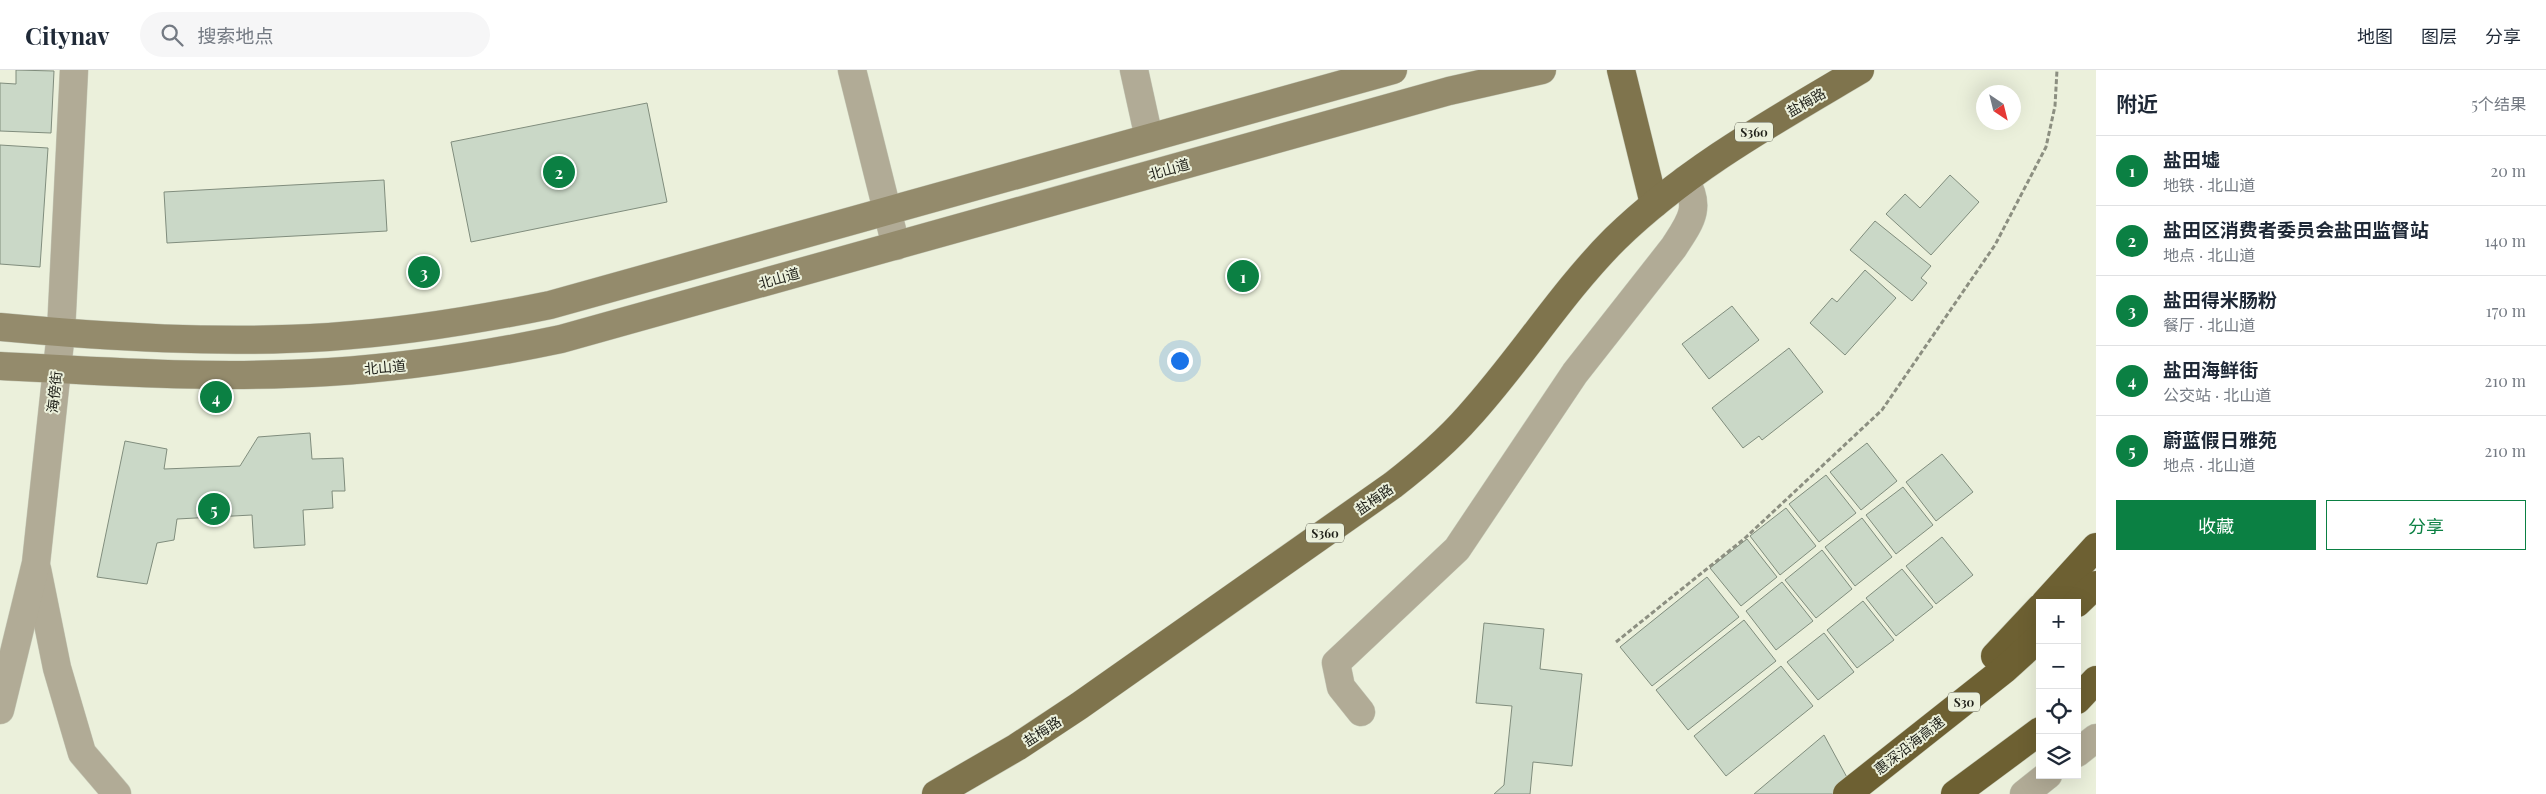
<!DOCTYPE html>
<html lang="zh">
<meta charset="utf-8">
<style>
:root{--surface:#fff;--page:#f6f6f7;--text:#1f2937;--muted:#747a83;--line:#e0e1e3;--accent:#0b8043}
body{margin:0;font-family:"Playfair Display","Noto Sans SC",serif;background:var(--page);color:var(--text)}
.controls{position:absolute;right:15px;bottom:15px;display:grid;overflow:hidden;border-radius:0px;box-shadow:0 5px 20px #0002}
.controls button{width:45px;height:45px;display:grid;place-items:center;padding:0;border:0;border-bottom:1px solid var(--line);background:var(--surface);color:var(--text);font:25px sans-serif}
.compass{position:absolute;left:1976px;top:15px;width:45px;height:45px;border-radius:50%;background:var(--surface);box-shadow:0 5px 20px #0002;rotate:145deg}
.you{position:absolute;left:1179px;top:290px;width:18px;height:18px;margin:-12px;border:4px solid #fff;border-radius:50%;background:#1a73e8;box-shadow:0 0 0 8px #1a73e833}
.badge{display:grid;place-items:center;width:32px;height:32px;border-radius:50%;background:var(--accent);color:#fff;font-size:16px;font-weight:700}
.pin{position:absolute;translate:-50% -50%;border:2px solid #fff;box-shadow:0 1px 5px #0006}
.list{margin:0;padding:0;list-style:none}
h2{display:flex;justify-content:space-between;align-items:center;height:65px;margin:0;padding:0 20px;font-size:21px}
h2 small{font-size:16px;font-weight:400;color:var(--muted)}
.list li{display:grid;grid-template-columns:32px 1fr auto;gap:15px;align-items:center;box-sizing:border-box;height:70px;padding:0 20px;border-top:1px solid var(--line)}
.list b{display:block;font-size:19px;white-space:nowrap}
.list p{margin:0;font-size:16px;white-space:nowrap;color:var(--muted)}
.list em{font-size:16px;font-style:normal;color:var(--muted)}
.actions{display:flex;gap:10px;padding:15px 20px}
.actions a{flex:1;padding:11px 0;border:1px solid var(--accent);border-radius:0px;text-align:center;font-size:18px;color:var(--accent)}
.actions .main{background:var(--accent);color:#fff}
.icon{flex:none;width:28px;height:28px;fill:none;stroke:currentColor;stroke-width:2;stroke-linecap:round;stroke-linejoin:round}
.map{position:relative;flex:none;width:2096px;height:724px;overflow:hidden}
header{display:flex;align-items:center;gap:30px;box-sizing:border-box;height:70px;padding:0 25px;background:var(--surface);border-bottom:1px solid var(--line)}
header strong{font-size:24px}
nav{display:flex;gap:28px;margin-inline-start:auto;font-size:18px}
.search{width:350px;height:45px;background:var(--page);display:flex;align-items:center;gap:12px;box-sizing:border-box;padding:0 18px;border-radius:28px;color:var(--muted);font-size:19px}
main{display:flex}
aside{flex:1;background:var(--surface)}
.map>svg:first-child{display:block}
.building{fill:#cad8c7;stroke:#808d7d}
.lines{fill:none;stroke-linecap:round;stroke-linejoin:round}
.minor-casing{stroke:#c6cab8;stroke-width:29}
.secondary-casing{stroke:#c6cab8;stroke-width:29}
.primary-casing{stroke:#c6cab8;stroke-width:29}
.motorway-casing{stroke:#c6cab8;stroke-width:29}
.path{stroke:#8c8f81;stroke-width:3;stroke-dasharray:5 2.5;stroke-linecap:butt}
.minor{stroke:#b1ab96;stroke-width:28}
.secondary{stroke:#948b6c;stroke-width:28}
.primary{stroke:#7f744d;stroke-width:28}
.motorway{stroke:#6d6032;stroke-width:28}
.labels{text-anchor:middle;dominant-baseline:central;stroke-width:4;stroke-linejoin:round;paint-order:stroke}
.shield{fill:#ebf0db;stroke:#5c5e52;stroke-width:1}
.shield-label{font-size:12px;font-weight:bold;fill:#1e1f18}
.street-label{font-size:14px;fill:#1e1f18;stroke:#ebf0db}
</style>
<header>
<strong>Citynav</strong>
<div class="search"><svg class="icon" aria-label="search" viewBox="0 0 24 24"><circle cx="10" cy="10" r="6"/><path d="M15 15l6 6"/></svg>搜索地点</div>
<nav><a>地图</a><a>图层</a><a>分享</a></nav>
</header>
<main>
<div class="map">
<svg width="2096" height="724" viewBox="0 0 2096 724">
<rect width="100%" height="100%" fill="#ebf0db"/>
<g class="building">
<polygon points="16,0 54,1 51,63 0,61 0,13 16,14"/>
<polygon points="647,33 667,132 471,172 451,72"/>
<polygon points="0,75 48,78 40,197 0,194"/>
<polygon points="1950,105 1979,132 1931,185 1886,144 1905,124 1920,138"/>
<polygon points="384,110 387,161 167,173 164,122"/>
<polygon points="1875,151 1931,196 1921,208 1927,213 1912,231 1850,180"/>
<polygon points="1865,200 1896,228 1845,285 1810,253 1832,228 1837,232"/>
<polygon points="1732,236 1759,270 1709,309 1682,274"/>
<polygon points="1789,278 1823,322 1762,370 1759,366 1743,378 1712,338"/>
<polygon points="310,363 312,389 343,388 345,421 332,421 333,438 303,440 305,475 254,478 252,445 177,449 174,470 157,473 147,514 97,507 125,371 167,379 164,399 240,396 258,367"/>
<polygon points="1867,373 1897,411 1861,440 1830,402"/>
<polygon points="1942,384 1973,422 1936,451 1906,412"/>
<polygon points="1826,405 1856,443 1819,472 1789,434"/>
<polygon points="1903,417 1933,455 1896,484 1866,445"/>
<polygon points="1786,438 1816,476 1780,505 1750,466"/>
<polygon points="1862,448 1892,487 1855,516 1825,477"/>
<polygon points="1942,467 1973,505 1936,534 1906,496"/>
<polygon points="1747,469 1777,507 1741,536 1710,498"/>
<polygon points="1822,480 1852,519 1816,548 1785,510"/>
<polygon points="1902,499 1933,537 1896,566 1866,528"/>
<polygon points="1707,507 1739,547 1652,616 1620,577"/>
<polygon points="1782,512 1813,551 1776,580 1746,541"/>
<polygon points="1863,531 1894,570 1857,598 1827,560"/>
<polygon points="1744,550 1776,591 1688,660 1656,620"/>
<polygon points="1484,553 1544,559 1540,599 1582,604 1572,696 1533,692 1530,724 1494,724 1504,715 1512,636 1476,633"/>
<polygon points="1824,563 1854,602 1818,630 1787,592"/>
<polygon points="1781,596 1813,636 1726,706 1694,666"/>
<polygon points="1824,665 1856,724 1754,724"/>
</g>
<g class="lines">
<defs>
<g id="minor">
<polyline points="852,0 896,176"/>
<polyline points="1134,0 1149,68"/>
<polyline points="37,499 57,598 82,683 117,724"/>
<polyline points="0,640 36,493 61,262 74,0"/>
<path d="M 1361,642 L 1341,617 L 1336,593 L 1457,479 L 1575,303 L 1674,177 C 1690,152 1702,138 1685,110"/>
<polyline points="2077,683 2096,668"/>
<polyline points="2024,724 2048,705"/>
</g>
<g id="secondary">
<path d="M 0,257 C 109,267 219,274 329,267 C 404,262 477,250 550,235 L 1393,0"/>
<path d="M 0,296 C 109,302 220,309 329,302 C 408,297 485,285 561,269 L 1449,21 L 1542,0"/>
</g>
<g id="primary">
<polyline points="1621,0 1654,134"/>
<path d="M 936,724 L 1017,677 L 1079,636 L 1393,415 C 1420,394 1446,372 1468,347 C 1520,290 1561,223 1615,169 C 1687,99 1774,51 1860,0"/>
</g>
<g id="motorway">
<polyline points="2045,533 2096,477"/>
<polyline points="2077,533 2096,515"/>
<polyline points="1995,586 2040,538"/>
<polyline points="2077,630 2096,610"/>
<polyline points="1847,724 2005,599 2040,567"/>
<polyline points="1955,724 2040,661"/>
</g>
</defs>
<use href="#minor" class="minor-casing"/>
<use href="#secondary" class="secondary-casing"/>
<use href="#primary" class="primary-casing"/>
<use href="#motorway" class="motorway-casing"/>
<polyline class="path" points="1616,572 1744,469 1882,340 1995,175 2046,77 2055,36 2057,0"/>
<use href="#minor" class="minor"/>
<use href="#secondary" class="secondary"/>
<use href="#primary" class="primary"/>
<use href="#motorway" class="motorway"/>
</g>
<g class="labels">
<g class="shield">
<rect x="1735" y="52.5" width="38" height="19" rx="4"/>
<rect x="1306" y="453.5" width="38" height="19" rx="4"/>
<rect x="1948" y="622.5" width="32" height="19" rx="4"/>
</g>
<g class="shield-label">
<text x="1754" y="62">S360</text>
<text x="1325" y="463">S360</text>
<text x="1964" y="632">S30</text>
</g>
<g class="street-label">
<text transform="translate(1806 32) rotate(-30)">盐梅路</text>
<text transform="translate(1169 99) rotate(-16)">北山道</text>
<text transform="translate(779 208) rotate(-16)">北山道</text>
<text transform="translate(385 297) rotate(-5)">北山道</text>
<text transform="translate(54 322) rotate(-84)">海傍街</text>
<text transform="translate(1374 429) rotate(-35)">盐梅路</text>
<text transform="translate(1042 661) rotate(-33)">盐梅路</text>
<text transform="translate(1909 675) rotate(-38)">惠深沿海高速</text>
</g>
</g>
</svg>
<div class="controls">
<button>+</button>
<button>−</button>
<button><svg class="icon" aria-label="locate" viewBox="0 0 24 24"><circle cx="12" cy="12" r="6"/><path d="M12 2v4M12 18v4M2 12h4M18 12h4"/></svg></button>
<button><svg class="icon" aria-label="layers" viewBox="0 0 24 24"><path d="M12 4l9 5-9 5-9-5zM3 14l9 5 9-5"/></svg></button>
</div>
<svg class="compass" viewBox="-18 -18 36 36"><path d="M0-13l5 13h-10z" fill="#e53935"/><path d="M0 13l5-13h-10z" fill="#747a83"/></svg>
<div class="you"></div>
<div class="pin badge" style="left:1243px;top:206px">1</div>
<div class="pin badge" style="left:559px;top:102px">2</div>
<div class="pin badge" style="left:424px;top:202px">3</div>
<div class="pin badge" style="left:216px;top:327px">4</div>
<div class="pin badge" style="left:214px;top:439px">5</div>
</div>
<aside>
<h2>附近<small>5个结果</small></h2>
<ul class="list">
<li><span class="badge">1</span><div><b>盐田墟</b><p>地铁 · 北山道</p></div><em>20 m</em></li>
<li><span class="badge">2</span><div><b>盐田区消费者委员会盐田监督站</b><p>地点 · 北山道</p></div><em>140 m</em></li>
<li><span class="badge">3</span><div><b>盐田得米肠粉</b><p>餐厅 · 北山道</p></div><em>170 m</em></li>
<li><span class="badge">4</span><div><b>盐田海鲜街</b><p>公交站 · 北山道</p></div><em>210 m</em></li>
<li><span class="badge">5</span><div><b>蔚蓝假日雅苑</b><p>地点 · 北山道</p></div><em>210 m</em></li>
</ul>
<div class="actions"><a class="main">收藏</a><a>分享</a></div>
</aside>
</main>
